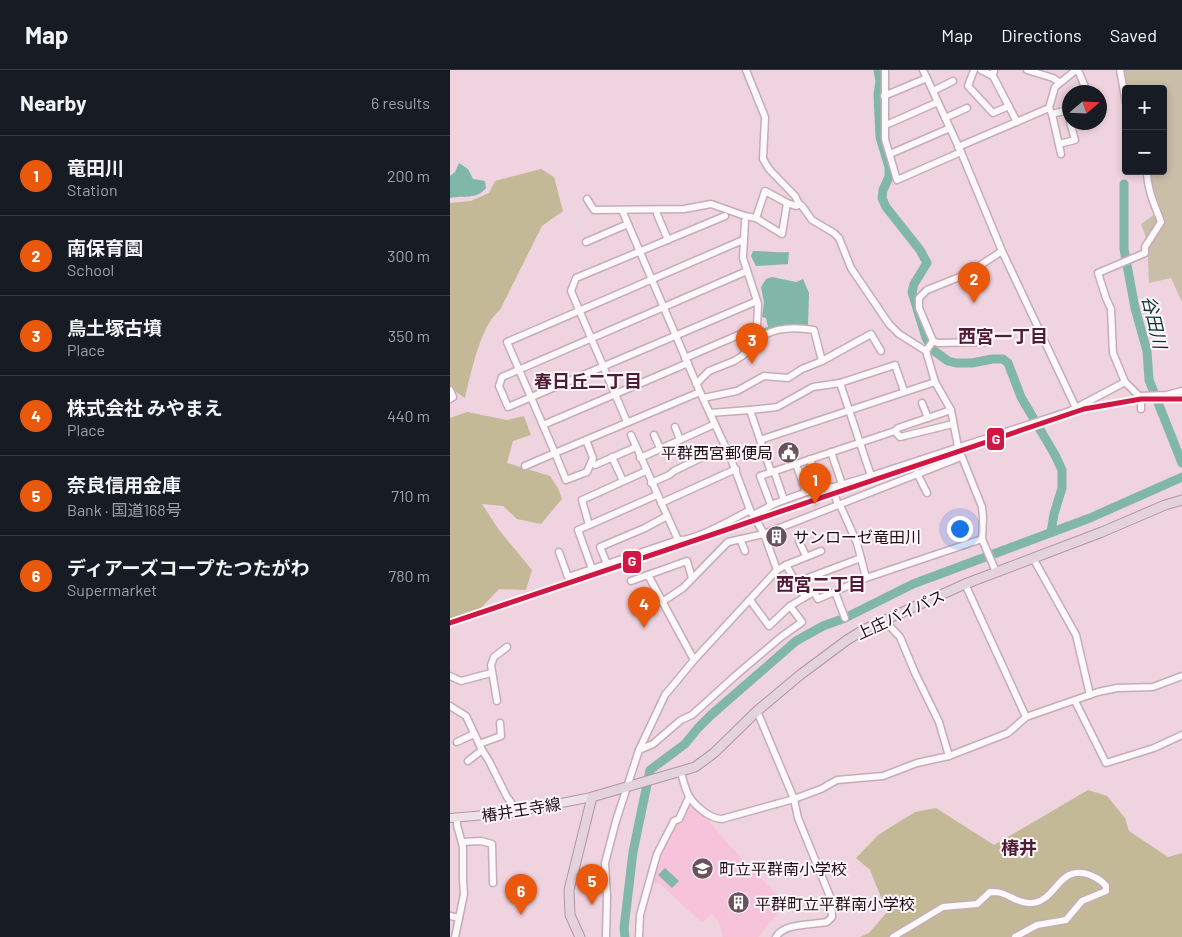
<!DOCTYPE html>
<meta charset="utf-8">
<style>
:root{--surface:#171b24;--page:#20242c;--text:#f1f3f6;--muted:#9ea1a6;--line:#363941;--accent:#ea580c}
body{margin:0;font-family:Barlow,"Noto Sans JP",sans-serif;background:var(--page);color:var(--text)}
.controls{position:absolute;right:15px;top:15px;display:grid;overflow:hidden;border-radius:5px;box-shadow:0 2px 8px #0003}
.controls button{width:45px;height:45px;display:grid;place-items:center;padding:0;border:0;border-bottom:1px solid var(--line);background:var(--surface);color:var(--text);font:25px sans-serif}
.compass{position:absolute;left:612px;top:15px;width:45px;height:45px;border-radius:50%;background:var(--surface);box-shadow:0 2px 8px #0003;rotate:71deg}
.you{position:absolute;left:509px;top:458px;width:18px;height:18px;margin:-12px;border:4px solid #fff;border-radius:50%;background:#1a73e8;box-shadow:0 0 0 8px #1a73e833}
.badge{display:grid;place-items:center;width:32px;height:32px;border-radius:50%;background:var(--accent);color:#fff;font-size:16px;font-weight:700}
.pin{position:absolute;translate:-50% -41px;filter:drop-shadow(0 1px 2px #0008)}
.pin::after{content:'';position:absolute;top:26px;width:18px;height:15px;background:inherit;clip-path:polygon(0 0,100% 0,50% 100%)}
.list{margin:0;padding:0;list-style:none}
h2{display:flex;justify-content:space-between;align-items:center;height:65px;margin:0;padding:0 20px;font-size:21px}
h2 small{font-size:16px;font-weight:400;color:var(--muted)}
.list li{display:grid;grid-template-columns:32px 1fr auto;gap:15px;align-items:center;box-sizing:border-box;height:80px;padding:0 20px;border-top:1px solid var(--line)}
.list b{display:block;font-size:19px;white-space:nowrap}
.list p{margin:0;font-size:16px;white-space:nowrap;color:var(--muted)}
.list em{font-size:16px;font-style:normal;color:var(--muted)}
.map{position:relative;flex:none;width:732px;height:867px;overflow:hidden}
header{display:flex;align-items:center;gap:30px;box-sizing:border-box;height:70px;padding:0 25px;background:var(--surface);border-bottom:1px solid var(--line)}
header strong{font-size:24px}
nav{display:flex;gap:28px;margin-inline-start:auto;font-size:18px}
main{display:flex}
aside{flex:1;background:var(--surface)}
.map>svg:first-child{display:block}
.built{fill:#f7c3da}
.green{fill:#c9bfa8}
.forest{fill:#c3b997}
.water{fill:#81b7a8}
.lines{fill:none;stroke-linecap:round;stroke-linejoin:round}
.river{stroke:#81b7a8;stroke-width:9}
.minor-casing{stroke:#c5adb8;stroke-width:9}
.major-casing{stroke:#b296a3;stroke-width:10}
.highway-casing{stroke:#b296a3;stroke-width:11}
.minor{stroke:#fdf8fa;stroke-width:6}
.major{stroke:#eee1e8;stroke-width:8}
.highway{stroke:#e4d3db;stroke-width:9}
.rail-1-casing{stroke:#fef7fa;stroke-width:9}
.rail-1{stroke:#d21644;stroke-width:5}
.labels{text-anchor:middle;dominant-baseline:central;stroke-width:4;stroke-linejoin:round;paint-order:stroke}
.poi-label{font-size:16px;fill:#220c16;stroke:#fef7fa;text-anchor:start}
.street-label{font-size:16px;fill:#220c16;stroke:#fef7fa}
.water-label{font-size:18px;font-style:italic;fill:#0b352a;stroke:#fef7fa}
.neighbourhood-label{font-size:18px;font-weight:bold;fill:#4e1c35;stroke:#fef7fa}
.line-badge{stroke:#fef7fa;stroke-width:2}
.badge-label{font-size:14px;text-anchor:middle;font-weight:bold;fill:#fff}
</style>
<header>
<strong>Map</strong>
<nav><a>Map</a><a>Directions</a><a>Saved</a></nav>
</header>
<main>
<aside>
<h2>Nearby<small>6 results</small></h2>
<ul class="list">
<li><span class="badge">1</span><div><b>竜田川</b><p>Station</p></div><em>200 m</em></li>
<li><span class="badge">2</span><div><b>南保育園</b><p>School</p></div><em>300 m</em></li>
<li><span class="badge">3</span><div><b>鳥土塚古墳</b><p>Place</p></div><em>350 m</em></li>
<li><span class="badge">4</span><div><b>株式会社 みやまえ</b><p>Place</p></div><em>440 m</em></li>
<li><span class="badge">5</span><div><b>奈良信用金庫</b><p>Bank · 国道168号</p></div><em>710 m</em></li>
<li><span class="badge">6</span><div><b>ディアーズコープたつたがわ</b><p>Supermarket</p></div><em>780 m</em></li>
</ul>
</aside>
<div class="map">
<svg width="732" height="867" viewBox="0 0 732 867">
<rect width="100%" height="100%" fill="#efd3df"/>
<polygon class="built" points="241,731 288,785 336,834 308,867 273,867 269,852 262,844 252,853 210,814 201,812 208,784 225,753 231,751"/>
<polygon class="green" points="673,0 732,0 732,232 721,208 699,213 697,170 691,154 705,144 697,124 694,101 713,101 713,19 676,19"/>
<g class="forest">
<path d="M 91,99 L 104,107 L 113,141 L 92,156 L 50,240 C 30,256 21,303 15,328 L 2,319 L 0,315 L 0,133 L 21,131 L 39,123 L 45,111 Z"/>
<polygon points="17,342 57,350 74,346 81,365 63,371 57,393 100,406 108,418 112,429 91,454 67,449 53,436 32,434 49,460 82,500 76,520 49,519 30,539 0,550 0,348"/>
<polygon points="638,720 657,726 675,748 679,761 718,787 732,783 732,867 410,867 419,863 437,842 420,800 406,788 428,765 465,742 486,738 544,775"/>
</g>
<g class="water">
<path d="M 9,93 L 18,99 L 23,109 L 35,111 L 36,118 C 27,130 13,125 0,128 L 0,106 L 5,102 Z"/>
<path d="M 303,181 C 315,181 328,183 339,182 L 338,194 L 306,196 L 301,186 Z"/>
<polygon points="322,207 346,212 353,209 359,223 358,257 315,262 314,258 318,257 316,248 312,247 314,233 311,217 316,209"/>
<polygon points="215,798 229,811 222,818 208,805"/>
</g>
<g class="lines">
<g class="river">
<polyline points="428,0 430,11 428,24 430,67 439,97 439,107 433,120 432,128 436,137 470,180 477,193 464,214 462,222 476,268 483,280 498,291 506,293 522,293 542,289 553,289 558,293 571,327 605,385 612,400 612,418 604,444 601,462"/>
<polyline points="674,114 674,179 685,238 697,281 699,310 732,393"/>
<polyline points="175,867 174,858 183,782 200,700 235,674 248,658 261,645 346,571 373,556 395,548 463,514 640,448 732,407"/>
</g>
<defs>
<g id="minor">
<polyline points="296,0 315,47 313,89 319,99 345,126 349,134 352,136 362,150 384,163 389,168 401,198 439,254 449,264 476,281"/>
<polyline points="435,0 435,69 447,110 511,82"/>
<polyline points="473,0 511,82 552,181 626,338"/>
<polyline points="524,0 518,16 543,43 559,36"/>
<polyline points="531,0 543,6"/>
<polyline points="544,0 543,6 567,52"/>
<polyline points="577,0 603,8 609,12"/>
<polyline points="628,0 635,17"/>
<polyline points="670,0 676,33"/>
<polyline points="483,21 503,11"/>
<polyline points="434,26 477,8"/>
<polyline points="599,38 602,44 611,84"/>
<polyline points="602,44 614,41 618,43 620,50"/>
<polyline points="495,48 517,38"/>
<polyline points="436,55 488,32"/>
<polyline points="609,74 625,70 620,52"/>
<polyline points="508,77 599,38 605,17 626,0"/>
<polyline points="440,84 500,58"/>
<polyline points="137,129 144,140 234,139 261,134 295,146 306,148 332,164 337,133 346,136 349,134"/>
<polyline points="207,144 218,170"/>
<polyline points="306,148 315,121 337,133"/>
<polyline points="136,172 178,154"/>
<polyline points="297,201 52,307 49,316 58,337 307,231"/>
<polyline points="483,271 469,238 469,228 477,220 517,204 552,181"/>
<polyline points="536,272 488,273 483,271 476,281 485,312 501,340 508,377 532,437 533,447 532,469 546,502"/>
<polyline points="235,288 307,257 308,234 293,188 295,151"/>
<polyline points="372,291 421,264 431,281"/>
<path d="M 675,312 L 663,283 L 661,239 L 656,228 L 648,203 L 695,183 L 695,177 L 711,152 C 705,136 697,119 697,101"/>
<polyline points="390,313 421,406"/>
<path d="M 246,314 L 259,301 L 284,291 L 292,286 L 314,265 C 329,257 347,257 364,260 L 372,291 L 352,299 L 338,308 L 314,306 L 287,321 L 253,328"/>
<polyline points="0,320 3,327 0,329"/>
<polyline points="250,322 105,383 57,272 293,170"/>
<polyline points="691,326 691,339"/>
<polyline points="472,333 478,348"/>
<polyline points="300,340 327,337 363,317 390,313 445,295 454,321"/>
<polyline points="260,343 300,340 321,402"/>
<polyline points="177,352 121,221 126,208 275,146"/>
<polyline points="93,355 238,293"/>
<polyline points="225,357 230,370"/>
<polyline points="445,361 450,367 503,354"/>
<polyline points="181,365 228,470"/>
<polyline points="204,365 210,378"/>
<polyline points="310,370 485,312"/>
<polyline points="381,382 392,414"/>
<polyline points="162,387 173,411"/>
<polyline points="190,388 265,354"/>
<polyline points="360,389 369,419"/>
<polyline points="346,394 356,422"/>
<polyline points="145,395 186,377"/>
<polyline points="75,396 105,383 116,410 137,402 143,388 136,370"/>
<polyline points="324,401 334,430"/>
<polyline points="467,403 477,423"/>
<polyline points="201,413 219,405 224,401 275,376"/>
<polyline points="382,417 388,435"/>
<path d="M 207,425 L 128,460 L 142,499 L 228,470 C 244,472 285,448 300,440"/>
<polyline points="211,433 286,399"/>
<polyline points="321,435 310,406 445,361 448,358 501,340"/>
<polyline points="390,435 407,473 416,508"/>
<polyline points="303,445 326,433 365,419 374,420 421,406 620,341 675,312 689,326 717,325 732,321"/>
<polyline points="139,455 132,430 196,401"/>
<polyline points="290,469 295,481"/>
<polyline points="349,471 356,486"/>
<polyline points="109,482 118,507 142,499"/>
<polyline points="583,488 626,565 640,625"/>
<polyline points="157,494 150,477 195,458 217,446"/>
<polyline points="336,495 371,481"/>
<polyline points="327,500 336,495 355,527 364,522 368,529 416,508 532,469"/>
<polyline points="198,505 244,590"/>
<polyline points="181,511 237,491 242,508"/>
<polyline points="347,512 411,488"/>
<polyline points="515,514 576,647"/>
<polyline points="385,522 395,548"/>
<polyline points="300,530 319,556 340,536 355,527"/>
<polyline points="212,532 233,518 278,472 314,464 511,387"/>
<polyline points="434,550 450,567 465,603 489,652 499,686"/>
<polyline points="0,606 11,611 41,603"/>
<polyline points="47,631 41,595 44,587 57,577"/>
<polyline points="625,631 656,693 704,678 732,665"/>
<polyline points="0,636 16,646 32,680 39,691 57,727 68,742"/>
<path d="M 307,641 L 344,729 L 348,748 L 381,829 L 382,847 L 377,852 C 362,855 334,853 326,867"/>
<polyline points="7,672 24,664"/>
<polyline points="29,674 51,666 50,653"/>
<polyline points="189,680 203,674 231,650 242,645 285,606 331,567 352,552 340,536"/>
<polyline points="18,691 32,680"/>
<path d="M 231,702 C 233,710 235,719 239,726 C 245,736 260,749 272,749 L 344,729 L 371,719 L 387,710 L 433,706 L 467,693 L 499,686 L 558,663 L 576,647 L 648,622 L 667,618 L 703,617 L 732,606"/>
<polyline points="7,748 7,755 13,777 13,810 14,824 9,848"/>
<polyline points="12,772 31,771 42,774 43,813"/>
<polyline points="0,846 9,848 5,867"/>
<polyline points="156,867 157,827 155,793 166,751 189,680 215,625 244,590 327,500 314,464 300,440 281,389 250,322 172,140"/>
<polyline points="189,867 190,845 207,784 224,751 229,749 239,727"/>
<path d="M 443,867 L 493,837 L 527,834 L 540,822 C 543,822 548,822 551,823 C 561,826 570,834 581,833 C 607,832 608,793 640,805 C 647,808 651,810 656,816 L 656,821 L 632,831 L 616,850 L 587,855 L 565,867"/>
</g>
<polyline id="major" points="0,748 60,743 142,727"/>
<polyline id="highway" points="130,867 120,845 119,820 142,727 245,697 264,683 307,641 350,605 397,570 415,559 515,514 652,462 715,435 732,430"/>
</defs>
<use href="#minor" class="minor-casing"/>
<use href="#major" class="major-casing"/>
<use href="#highway" class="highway-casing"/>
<use href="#minor" class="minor"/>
<use href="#major" class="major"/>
<use href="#highway" class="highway"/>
<defs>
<polyline id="rail-1" points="0,553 634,339 691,329 732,329"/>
</defs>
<use href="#rail-1" class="rail-1-casing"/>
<use href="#rail-1" class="rail-1"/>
</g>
<defs>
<symbol id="civic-disc" viewBox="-11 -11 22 22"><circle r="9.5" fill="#6a525c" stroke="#fef7fa"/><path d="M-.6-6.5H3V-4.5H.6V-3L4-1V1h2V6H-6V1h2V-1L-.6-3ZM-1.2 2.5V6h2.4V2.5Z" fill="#fff"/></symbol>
<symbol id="building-disc" viewBox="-11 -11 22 22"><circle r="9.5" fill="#6a525c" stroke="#fef7fa"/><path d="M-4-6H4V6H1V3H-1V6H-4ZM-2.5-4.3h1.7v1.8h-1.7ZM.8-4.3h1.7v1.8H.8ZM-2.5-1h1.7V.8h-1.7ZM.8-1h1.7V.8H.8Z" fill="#fff"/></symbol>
<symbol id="school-disc" viewBox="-11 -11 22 22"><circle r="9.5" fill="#6a525c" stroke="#fef7fa"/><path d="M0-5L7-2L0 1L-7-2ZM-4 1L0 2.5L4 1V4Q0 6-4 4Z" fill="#fff"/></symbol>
</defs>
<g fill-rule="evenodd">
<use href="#civic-disc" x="326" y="370" width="25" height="25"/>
<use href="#building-disc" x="314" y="454" width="25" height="25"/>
<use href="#school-disc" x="240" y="786" width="25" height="25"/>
<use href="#building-disc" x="276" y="820" width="25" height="25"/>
</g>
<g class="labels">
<g class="poi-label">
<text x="323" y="382" text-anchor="end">平群西宮郵便局</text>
<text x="343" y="466">サンローゼ竜田川</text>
<text x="269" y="798">町立平群南小学校</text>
<text x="305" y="833">平群町立平群南小学校</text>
</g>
<g class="street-label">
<text transform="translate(450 544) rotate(-25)">上庄バイパス</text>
<text transform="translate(71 739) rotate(-9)">椿井王寺線</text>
</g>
<g class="water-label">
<text transform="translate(705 252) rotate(77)">谷田川</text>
</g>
<g class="neighbourhood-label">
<text x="553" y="266">西宮一丁目</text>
<text x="138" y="311">春日丘二丁目</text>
<text x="371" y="514">西宮二丁目</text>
<text x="569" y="777">椿井</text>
</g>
</g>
<g class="line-badge">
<rect x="536" y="357" width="19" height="24" rx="5" fill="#d21644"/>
<rect x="172" y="480" width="20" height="24" rx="5" fill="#d21644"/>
</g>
<g class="badge-label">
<text x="546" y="374">G</text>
<text x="182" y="496">G</text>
</g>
</svg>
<div class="controls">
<button>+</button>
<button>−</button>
</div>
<svg class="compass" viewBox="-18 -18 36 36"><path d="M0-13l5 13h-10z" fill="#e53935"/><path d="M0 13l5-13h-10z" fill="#9ea1a6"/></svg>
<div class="you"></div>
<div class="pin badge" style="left:365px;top:434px">1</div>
<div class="pin badge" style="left:524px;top:233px">2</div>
<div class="pin badge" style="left:302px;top:294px">3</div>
<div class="pin badge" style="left:194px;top:558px">4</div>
<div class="pin badge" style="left:142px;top:835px">5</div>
<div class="pin badge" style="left:71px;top:845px">6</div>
</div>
</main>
